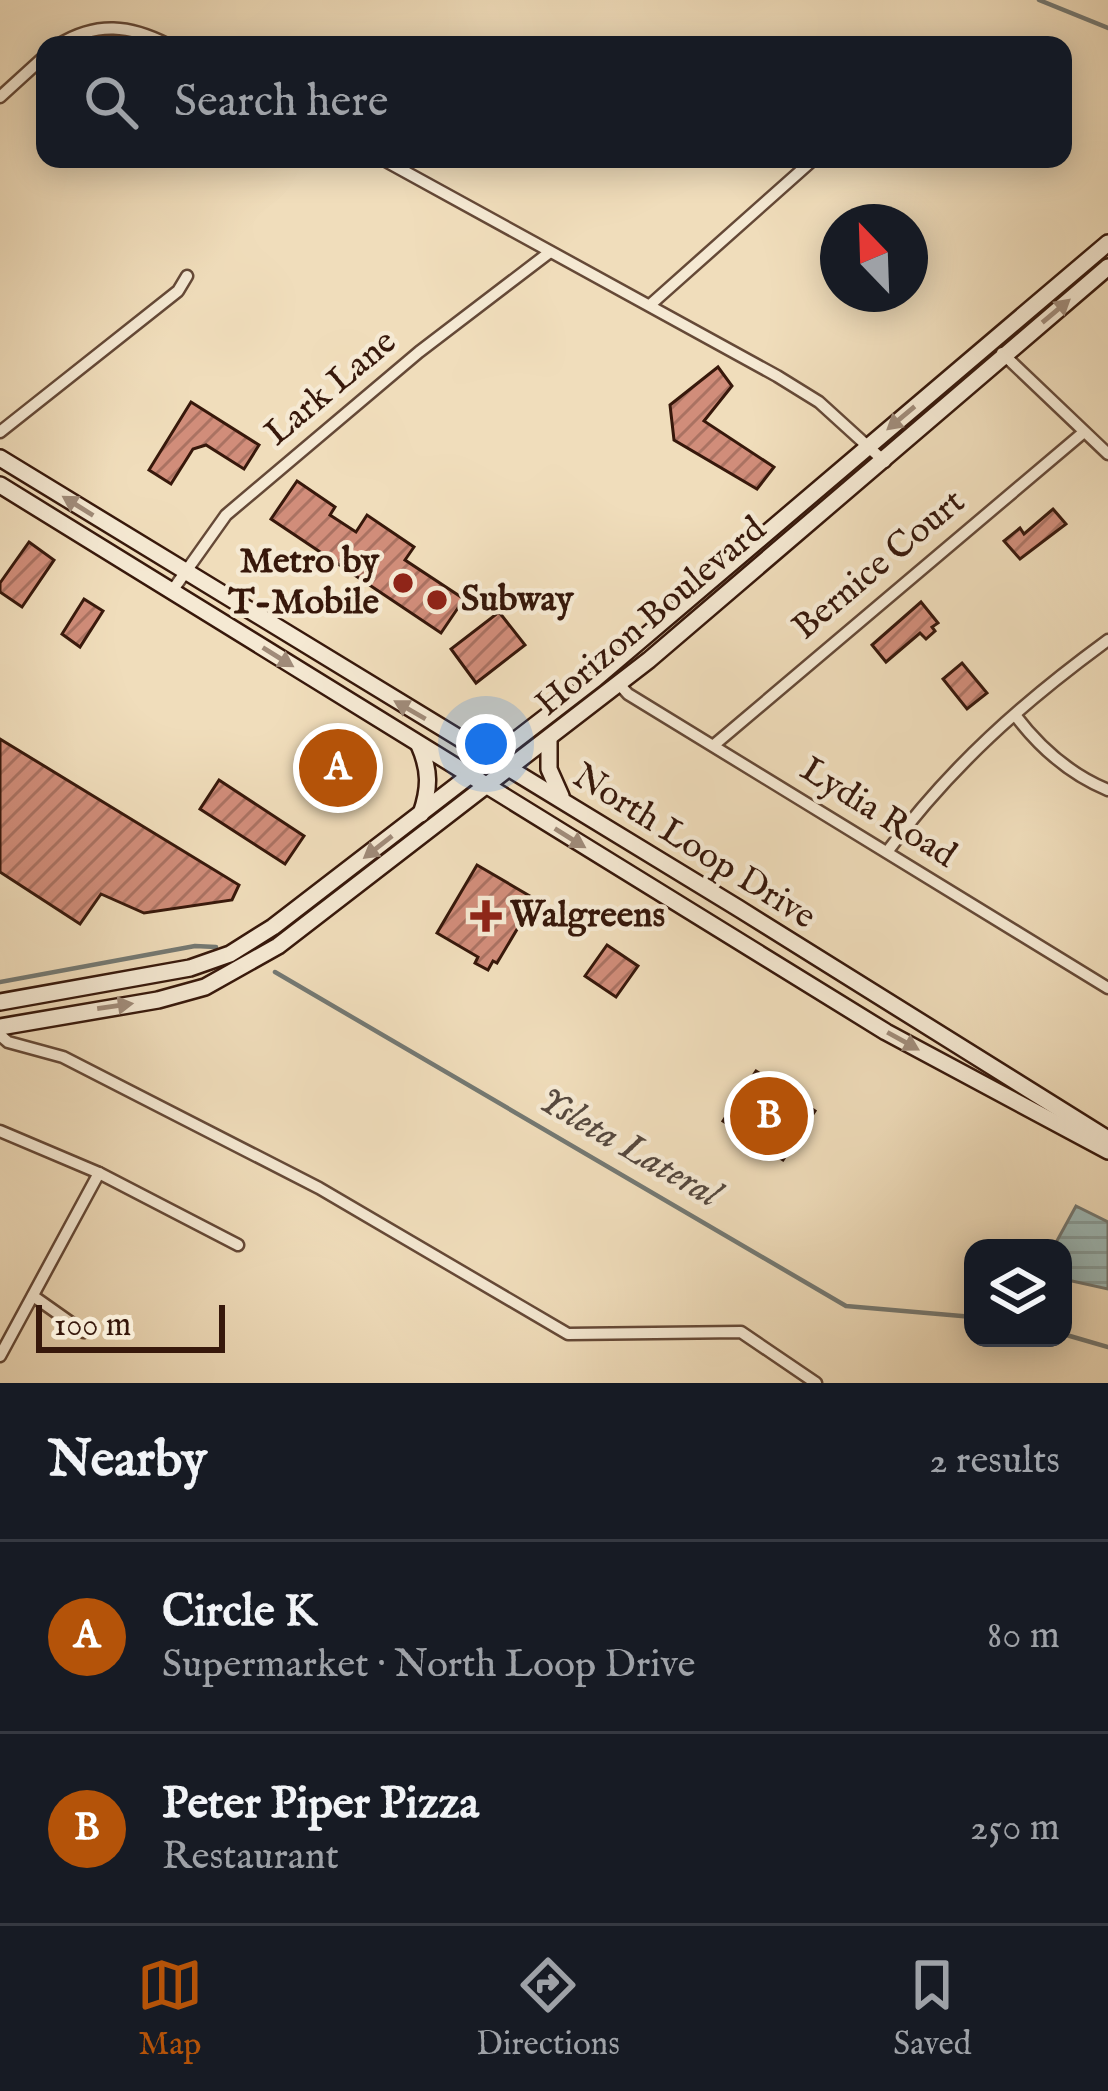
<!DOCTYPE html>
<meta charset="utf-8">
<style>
:root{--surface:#171b24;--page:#242831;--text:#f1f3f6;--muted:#9ea1a6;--line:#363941;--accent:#b45309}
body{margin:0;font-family:"IM FELL English",serif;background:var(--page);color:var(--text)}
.controls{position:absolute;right:36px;bottom:36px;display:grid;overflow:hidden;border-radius:24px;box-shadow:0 6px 30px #0003}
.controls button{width:108px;height:108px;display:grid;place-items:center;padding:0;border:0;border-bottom:3px solid var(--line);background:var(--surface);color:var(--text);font:60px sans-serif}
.compass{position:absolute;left:820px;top:204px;width:108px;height:108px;border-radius:50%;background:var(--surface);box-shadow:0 6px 30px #0003;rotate:337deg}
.scale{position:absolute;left:36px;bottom:30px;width:189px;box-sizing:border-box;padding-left:12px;border:6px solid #37180b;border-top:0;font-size:33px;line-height:42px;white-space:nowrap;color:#37180b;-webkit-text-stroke:9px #f5e9d3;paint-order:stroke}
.you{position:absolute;left:486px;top:744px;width:42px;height:42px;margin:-30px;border:9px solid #fff;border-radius:50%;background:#1a73e8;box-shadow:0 0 0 18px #1a73e833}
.badge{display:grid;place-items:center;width:78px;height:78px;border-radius:50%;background:var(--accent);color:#fff;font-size:39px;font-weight:700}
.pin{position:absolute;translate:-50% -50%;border:6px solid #fff;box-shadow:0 3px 12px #0006}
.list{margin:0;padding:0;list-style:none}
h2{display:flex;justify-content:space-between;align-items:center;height:156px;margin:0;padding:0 48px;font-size:51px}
h2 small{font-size:39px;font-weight:400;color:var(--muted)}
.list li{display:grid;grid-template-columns:78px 1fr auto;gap:36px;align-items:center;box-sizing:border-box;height:192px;padding:0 48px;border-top:3px solid var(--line)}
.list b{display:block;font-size:45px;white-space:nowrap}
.list p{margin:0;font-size:39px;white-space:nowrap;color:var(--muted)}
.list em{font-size:39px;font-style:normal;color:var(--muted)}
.icon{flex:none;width:66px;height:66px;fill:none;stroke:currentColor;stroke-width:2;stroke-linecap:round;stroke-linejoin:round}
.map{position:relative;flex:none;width:1108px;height:1383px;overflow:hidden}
.search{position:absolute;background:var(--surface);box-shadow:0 6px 30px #0003;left:36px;right:36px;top:36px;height:132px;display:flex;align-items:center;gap:30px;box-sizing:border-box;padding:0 42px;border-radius:24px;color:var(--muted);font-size:45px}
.sheet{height:540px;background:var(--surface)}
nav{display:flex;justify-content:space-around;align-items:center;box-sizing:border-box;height:168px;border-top:3px solid var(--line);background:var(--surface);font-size:33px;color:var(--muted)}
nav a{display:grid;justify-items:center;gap:6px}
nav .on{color:var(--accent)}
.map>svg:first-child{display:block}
.water{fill:url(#water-rules);stroke:#747973;stroke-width:3}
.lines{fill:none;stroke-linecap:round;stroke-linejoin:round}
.stream{stroke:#747973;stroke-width:4.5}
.building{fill:url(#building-hatch);stroke:#37180b;stroke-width:3}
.minor-casing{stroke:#654937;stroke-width:15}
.secondary-casing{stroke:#37180b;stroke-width:20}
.minor{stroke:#f5e9d3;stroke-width:10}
.secondary{stroke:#f5e9d3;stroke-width:15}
.oneway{fill:#a08b79}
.poi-dot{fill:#8f2418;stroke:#f5e9d3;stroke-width:4.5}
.labels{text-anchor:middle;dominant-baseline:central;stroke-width:9;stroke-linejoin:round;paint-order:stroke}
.street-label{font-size:36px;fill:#37180b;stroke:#f5e9d3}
.poi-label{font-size:36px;font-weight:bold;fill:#37180b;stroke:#f5e9d3;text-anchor:start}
.water-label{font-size:39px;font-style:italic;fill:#56493f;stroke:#f5e9d3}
</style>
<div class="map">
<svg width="1108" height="1383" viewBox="0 0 1108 1383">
<defs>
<pattern id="water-rules" width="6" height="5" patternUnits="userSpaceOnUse" patternTransform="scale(3)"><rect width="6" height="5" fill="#9dbab8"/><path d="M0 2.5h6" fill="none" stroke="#889f9d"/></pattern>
<pattern id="building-hatch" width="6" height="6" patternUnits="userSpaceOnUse" patternTransform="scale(3)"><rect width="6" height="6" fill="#d18d7a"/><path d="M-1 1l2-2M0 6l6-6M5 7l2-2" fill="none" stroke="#aa7262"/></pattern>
</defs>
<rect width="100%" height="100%" fill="#f0ddbb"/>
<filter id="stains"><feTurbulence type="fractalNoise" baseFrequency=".00167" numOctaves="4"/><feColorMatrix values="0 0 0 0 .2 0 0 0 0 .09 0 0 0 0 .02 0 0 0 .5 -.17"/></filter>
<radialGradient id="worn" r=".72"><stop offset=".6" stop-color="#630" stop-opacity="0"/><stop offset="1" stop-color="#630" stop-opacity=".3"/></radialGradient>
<polygon class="water" points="1076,1206 1108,1222 1108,1289 1063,1279 1063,1248 1053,1248"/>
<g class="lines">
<g class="stream">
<polyline points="1039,0 1108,28"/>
<polyline points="275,972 846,1306 973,1317"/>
<polyline points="0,982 195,946 216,947"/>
<polyline points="1063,1334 1108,1347"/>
</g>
</g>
<g class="building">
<polygon points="718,367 732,386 704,421 774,467 757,489 674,440 670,405"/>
<polygon points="191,402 259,445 244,469 206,445 193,449 171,484 149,470"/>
<polygon points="297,481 335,507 330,515 356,532 367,515 414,547 405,560 464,599 441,633 271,519"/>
<polygon points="1053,509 1066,524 1020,559 1004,541 1020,528 1024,534"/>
<polygon points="29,542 54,560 22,607 0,592 0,583"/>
<polygon points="84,599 103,611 80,647 62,634"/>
<polygon points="921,602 938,623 932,627 935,631 926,639 920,633 886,662 872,645"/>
<polygon points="499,612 525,645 476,683 451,649"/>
<polygon points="962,663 987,693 967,709 943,679"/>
<polygon points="0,739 239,885 232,900 144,913 101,894 80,924 0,872"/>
<polygon points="321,739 372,772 357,795 304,765"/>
<polygon points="219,780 304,836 285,864 200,809"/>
<polygon points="477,865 535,899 497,963 493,961 488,970 475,963 478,957 437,933"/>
<polygon points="607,945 638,966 616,997 585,976"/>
<polygon points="756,1071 815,1111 783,1160 723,1121"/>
</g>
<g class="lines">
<defs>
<g id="minor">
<path d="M 58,45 C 97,21 130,25 169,45"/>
<polyline points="0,97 45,56"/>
<polyline points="382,159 777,376 819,402 885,462"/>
<polyline points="650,305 814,159"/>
<polyline points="1002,353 1108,454"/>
<polyline points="0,432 178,291 187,276"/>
<polyline points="172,591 226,515 419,352 550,252"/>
<polyline points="619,684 628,694 1108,988"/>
<path d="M 1015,715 C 1040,748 1069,774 1108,790"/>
<polyline points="714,745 1084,432"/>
<path d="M 887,852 C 951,766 1022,703 1108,640"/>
<polyline points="0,1035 8,1042 63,1057 319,1188 568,1334 741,1332 816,1383"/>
<polyline points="0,1131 99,1173 238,1245"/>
<polyline points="33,1296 84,1332"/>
<polyline points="0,1356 99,1173"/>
</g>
<g id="secondary">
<polyline points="0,458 738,908 1108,1139"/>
<polyline points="0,485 886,1032 1108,1151"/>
<polyline points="549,741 549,769 561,796"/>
<path d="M 419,745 C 430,770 430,788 421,814"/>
<polyline points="0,1002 190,968 230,954 273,927 595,679 1108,243"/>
<polyline points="0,1027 158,1000 205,987 278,946 649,660 1108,267"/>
</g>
</defs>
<use href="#minor" class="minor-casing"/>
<use href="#secondary" class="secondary-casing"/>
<use href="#minor" class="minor"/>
<use href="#secondary" class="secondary"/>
</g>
<defs><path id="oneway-solid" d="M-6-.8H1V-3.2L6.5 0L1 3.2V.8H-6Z" transform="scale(3)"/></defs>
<g class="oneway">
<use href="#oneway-solid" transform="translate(1056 311) rotate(-40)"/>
<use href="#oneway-solid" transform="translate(901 418) rotate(140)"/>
<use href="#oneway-solid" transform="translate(78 506) rotate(-148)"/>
<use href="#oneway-solid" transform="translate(278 657) rotate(32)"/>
<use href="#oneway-solid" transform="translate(410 710) rotate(-150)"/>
<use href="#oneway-solid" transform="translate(570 838) rotate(32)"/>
<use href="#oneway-solid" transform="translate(378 847) rotate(142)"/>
<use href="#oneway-solid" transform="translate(115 1006) rotate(-8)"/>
<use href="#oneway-solid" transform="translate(903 1041) rotate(29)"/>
</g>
<g class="poi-dot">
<circle cx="403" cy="583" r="12"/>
<circle cx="437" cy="600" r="12"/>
<path d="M480 898h12v12h12v12h-12v12h-12v-12h-12v-12h12z"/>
</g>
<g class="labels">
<g class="street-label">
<text transform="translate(331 388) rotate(-40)">Lark Lane</text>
<text transform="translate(879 565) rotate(-40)">Bernice Court</text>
<text transform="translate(651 617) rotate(-40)">Horizon Boulevard</text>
<text transform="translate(878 813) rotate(32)">Lydia Road</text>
<text transform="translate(694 847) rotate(32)">North Loop Drive</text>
</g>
<g class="poi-label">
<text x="379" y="562" text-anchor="end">Metro by<tspan x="379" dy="41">T-Mobile</tspan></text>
<text x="461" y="600">Subway</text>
<text x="510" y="916">Walgreens</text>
</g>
<g class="water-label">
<text transform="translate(629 1148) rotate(30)">Ysleta Lateral</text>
</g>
</g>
<rect width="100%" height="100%" filter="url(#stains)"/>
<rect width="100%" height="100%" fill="url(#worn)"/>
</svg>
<div class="controls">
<button><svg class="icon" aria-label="layers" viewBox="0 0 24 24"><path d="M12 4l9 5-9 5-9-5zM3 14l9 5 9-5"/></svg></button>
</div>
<svg class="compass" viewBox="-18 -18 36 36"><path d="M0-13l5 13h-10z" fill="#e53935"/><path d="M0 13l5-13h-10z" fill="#9ea1a6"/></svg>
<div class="scale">100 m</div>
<div class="you"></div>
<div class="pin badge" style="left:338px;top:768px">A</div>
<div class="pin badge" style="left:769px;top:1116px">B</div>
<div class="search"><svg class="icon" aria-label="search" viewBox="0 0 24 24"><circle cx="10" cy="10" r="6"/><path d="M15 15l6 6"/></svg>Search here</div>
</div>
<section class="sheet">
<h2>Nearby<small>2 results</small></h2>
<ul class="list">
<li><span class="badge">A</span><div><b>Circle K</b><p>Supermarket · North Loop Drive</p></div><em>80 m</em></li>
<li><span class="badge">B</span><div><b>Peter Piper Pizza</b><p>Restaurant</p></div><em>250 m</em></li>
</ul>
</section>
<nav>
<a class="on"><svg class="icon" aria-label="map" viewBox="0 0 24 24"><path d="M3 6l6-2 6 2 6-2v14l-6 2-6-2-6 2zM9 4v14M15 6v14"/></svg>Map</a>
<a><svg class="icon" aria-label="directions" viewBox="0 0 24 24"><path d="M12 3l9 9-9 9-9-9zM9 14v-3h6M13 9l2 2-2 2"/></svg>Directions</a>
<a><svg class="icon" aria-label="saved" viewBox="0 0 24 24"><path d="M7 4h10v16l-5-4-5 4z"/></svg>Saved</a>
</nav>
